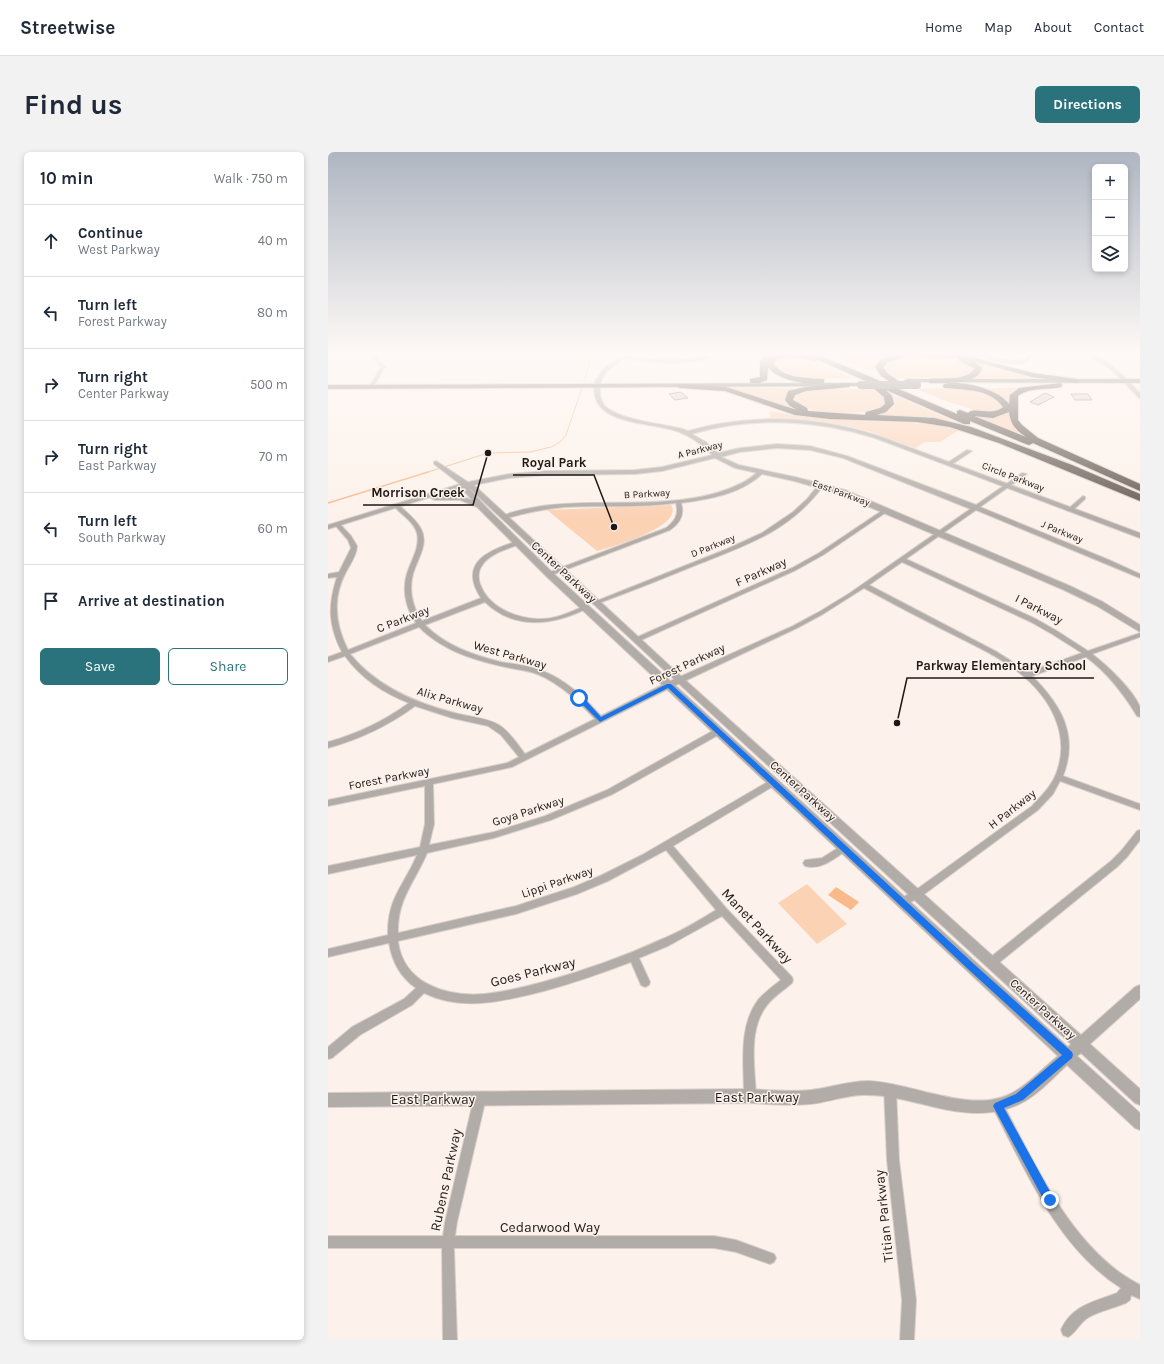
<!DOCTYPE html>
<meta charset="utf-8">
<style>
:root{--surface:#fff;--page:#f2f2f3;--text:#1f2937;--muted:#747a83;--line:#e0e1e3;--accent:#2a737c}
body{margin:0;font-family:Karla,sans-serif;background:var(--page);color:var(--text)}
.controls{position:absolute;right:12px;top:12px;display:grid;overflow:hidden;border-radius:6px;box-shadow:0 2px 6px #0003}
.controls button{width:36px;height:36px;display:grid;place-items:center;padding:0;border:0;border-bottom:1px solid var(--line);background:var(--surface);color:var(--text);font:20px sans-serif}
.stop{position:absolute;width:12px;height:12px;margin:-9px;border:3px solid #1a73e8;border-radius:50%;background:#fff}
.stop.end{background:#1a73e8;border-color:#fff;box-shadow:0 1px 4px #0008}
.list{margin:0;padding:0;list-style:none}
h2{display:flex;justify-content:space-between;align-items:center;height:52px;margin:0;padding:0 16px;font-size:17px}
h2 small{font-size:13px;font-weight:400;color:var(--muted)}
.list li{display:grid;grid-template-columns:26px 1fr auto;gap:12px;align-items:center;box-sizing:border-box;height:72px;padding:0 16px;border-top:1px solid var(--line)}
.list b{display:block;font-size:15px;white-space:nowrap}
.list p{margin:0;font-size:13px;white-space:nowrap;color:var(--muted)}
.list em{font-size:13px;font-style:normal;color:var(--muted)}
.actions{display:flex;gap:8px;padding:12px 16px}
.actions a{flex:1;padding:9px 0;border:1px solid var(--accent);border-radius:6px;text-align:center;font-size:14px;color:var(--accent)}
.actions .main{background:var(--accent);color:#fff}
.icon{flex:none;width:22px;height:22px;fill:none;stroke:currentColor;stroke-width:2;stroke-linecap:round;stroke-linejoin:round}
.map{position:relative;flex:none;width:812px;height:1188px;overflow:hidden;border-radius:6px}
header{display:flex;align-items:center;gap:24px;box-sizing:border-box;height:56px;padding:0 20px;background:var(--surface);border-bottom:1px solid var(--line)}
header strong{font-size:19px}
nav{display:flex;gap:22px;margin-inline-start:auto;font-size:14px}
.intro{display:flex;align-items:center;justify-content:space-between;box-sizing:border-box;height:96px;padding:0 24px}
h1{margin:0;font-size:28px}
.button{padding:10px 18px;border-radius:6px;background:var(--accent);color:#fff;font-size:14px;font-weight:700}
main{display:flex;gap:24px;padding:0 24px}
aside{flex:1;background:var(--surface);border-radius:6px;box-shadow:0 2px 6px #0003}
.map>svg:first-child{display:block}
.green{fill:#fcd2b5}
.water{fill:#fab98a}
.lines{fill:none;stroke-linecap:round;stroke-linejoin:round}
.stream-far1{stroke:#fab98a;stroke-width:1}
.stream{stroke:#fab98a;stroke-width:1.5}
.building{fill:#ddd0c7;stroke:#93877f}
.minor-casing{stroke:#d9cfc9;stroke-width:2}
.tertiary-casing{stroke:#d9cfc9;stroke-width:2}
.primary-casing{stroke:#d9cfc9;stroke-width:2}
.motorway-casing{stroke:#d9cfc9;stroke-width:2}
.minor{fill:#b2aca8;fill-rule:evenodd}
.tertiary{fill:#b2aca8;fill-rule:evenodd}
.primary{fill:#7a7069;fill-rule:evenodd}
.motorway{fill:#665b53;fill-rule:evenodd}
.primary-bridge-casing{stroke:#d9cfc9;stroke-width:8;stroke-linecap:butt}
.primary-bridge{stroke:#7a7069;stroke-width:8}
.route{fill:#1a73e8}
.labels{text-anchor:middle;dominant-baseline:central;stroke-width:3;stroke-linejoin:round;paint-order:stroke}
.far-street-label{font-size:10px;fill:#1e1916;stroke:#fdf2eb}
.street-label{font-size:12px;fill:#1e1916;stroke:#fdf2eb}
.near-street-label{font-size:14px;fill:#1e1916;stroke:#fdf2eb}
.leader{fill:none;stroke:#1e1916;stroke-width:1.5}
.callout-dot{fill:#1e1916;stroke:#fdf2eb;stroke-width:1.5}
.callout-label{font-size:13px;text-anchor:middle;font-weight:bold;fill:#1e1916;stroke:#fdf2eb;stroke-width:3;stroke-linejoin:round;paint-order:stroke}
</style>
<header>
<strong>Streetwise</strong>
<nav><a>Home</a><a>Map</a><a>About</a><a>Contact</a></nav>
</header>
<div class="intro"><h1>Find us</h1><a class="button">Directions</a></div>
<main>
<aside>
<h2>10 min<small>Walk · 750 m</small></h2>
<ul class="list">
<li><svg class="icon" aria-label="ahead" viewBox="0 0 24 24"><path d="M12 20V5M6 11l6-6 6 6"/></svg><div><b>Continue</b><p>West Parkway</p></div><em>40 m</em></li>
<li><svg class="icon" aria-label="left" viewBox="0 0 24 24"><path d="M17 20v-9H6M10 6l-5 5 5 5"/></svg><div><b>Turn left</b><p>Forest Parkway</p></div><em>80 m</em></li>
<li><svg class="icon" aria-label="right" viewBox="0 0 24 24"><path d="M7 20v-9h11M14 6l5 5-5 5"/></svg><div><b>Turn right</b><p>Center Parkway</p></div><em>500 m</em></li>
<li><svg class="icon" aria-label="right" viewBox="0 0 24 24"><path d="M7 20v-9h11M14 6l5 5-5 5"/></svg><div><b>Turn right</b><p>East Parkway</p></div><em>70 m</em></li>
<li><svg class="icon" aria-label="left" viewBox="0 0 24 24"><path d="M17 20v-9H6M10 6l-5 5 5 5"/></svg><div><b>Turn left</b><p>South Parkway</p></div><em>60 m</em></li>
<li><svg class="icon" aria-label="arrive" viewBox="0 0 24 24"><path d="M6 21V4h12l-3 4 3 4H6"/></svg><div><b>Arrive at destination</b></div></li>
</ul>
<div class="actions"><a class="main">Save</a><a>Share</a></div>
</aside>
<div class="map">
<svg width="812" height="1188" viewBox="0 0 812 1188">
<rect width="100%" height="100%" fill="#fdf2eb"/>
<g class="green">
<path d="M 498,200 L 564,201 L 565,202 C 557,204 543,207 546,218 L 544,219 Z"/>
<path d="M 578,204 C 592,204 638,204 645,218 L 644,221 L 632,225 L 565,226 L 555,219 L 555,212 L 570,205 Z"/>
<path d="M 457,205 L 474,206 L 525,226 C 509,226 449,232 448,209 Z"/>
<polygon points="642,208 705,225 704,226 648,226 647,225 652,220"/>
<polygon points="403,236 465,236 466,238 462,240 466,256 465,257 403,238"/>
<path d="M 657,236 L 688,236 L 690,238 L 683,241 L 681,248 C 673,247 665,240 657,238 Z"/>
<path d="M 506,237 L 547,237 L 556,243 L 558,250 C 551,265 497,261 483,257 C 476,256 471,253 465,249 L 465,246 C 471,235 494,237 506,237 Z"/>
<path d="M 588,237 C 608,237 666,231 674,255 L 668,260 L 648,260 L 644,257 L 621,250 Z"/>
<path d="M 568,244 L 625,269 L 622,270 L 546,263 C 555,261 570,257 566,245 Z"/>
<path d="M 442,259 C 465,263 489,267 512,268 C 552,271 592,268 631,278 L 612,290 L 597,290 L 587,296 L 543,280 L 520,274 L 442,267 Z"/>
<polygon points="678,260 682,261 692,280 688,281 653,266"/>
<path d="M 343,353 C 357,374 283,395 269,399 L 219,358 Z"/>
<polygon points="479,732 519,772 489,792 450,751"/>
</g>
<polygon class="water" points="508,735 531,750 523,758 500,743"/>
<g class="lines">
<g class="stream-far1">
<polyline points="257,227 264,200"/>
<polyline points="97,321 160,301 202,300 223,295 232,290 238,283 254,236"/>
</g>
<polyline class="stream" points="0,351 100,320"/>
</g>
<g class="building">
<polygon points="353,240 360,246 347,248 341,242"/>
<polygon points="717,241 726,245 710,253 702,250"/>
<polygon points="743,242 760,242 764,248 747,248"/>
</g>
<g class="lines">
<defs>
<g id="minor">
<polygon points="44,200 48,200 50,207 57,215 45,235 43,236 41,235 53,215 46,207"/>
<path d="M 300,200 L 304,200 L 299,204 C 321,208 345,209 367,206 C 376,205 386,199 394,200 C 372,215 321,211 296,206 L 279,219 L 272,230 L 268,230 L 268,229 L 275,217 Z"/>
<path d="M 650,200 L 654,200 C 660,205 686,211 694,208 C 698,207 700,203 703,200 L 707,200 C 704,205 701,209 696,211 C 686,214 655,208 650,200 Z"/>
<polygon points="639,298 644,299 623,313 619,313 619,311"/>
<path d="M 431,319 L 436,320 C 414,342 382,347 353,351 C 357,363 352,371 342,378 L 221,424 L 219,423 L 219,421 L 338,376 C 347,369 351,363 348,351 C 311,356 274,353 237,355 C 216,357 196,361 176,367 L 173,365 C 182,359 203,356 214,354 C 278,345 355,361 414,331 C 420,328 426,323 431,319 Z"/>
<path d="M 694,321 L 699,322 L 652,355 L 781,408 L 812,422 L 812,426 L 648,358 L 578,407 L 708,467 L 729,479 L 760,499 L 812,481 L 812,485 L 764,502 C 779,513 805,538 812,555 C 812,558 812,562 812,565 L 809,564 C 795,541 780,521 758,505 L 704,524 C 733,553 751,583 735,624 L 812,652 L 812,658 L 732,629 L 725,642 L 710,658 L 591,746 L 574,754 L 571,753 L 569,750 L 571,747 L 585,740 L 704,654 C 713,644 723,635 728,622 C 744,582 721,543 689,519 C 668,503 644,492 620,480 C 592,466 564,451 536,436 L 495,462 L 469,476 L 344,535 L 184,615 L 105,632 L 106,672 L 101,693 L 166,680 L 217,664 L 279,638 L 388,577 L 394,577 L 395,579 L 394,581 L 285,642 L 223,668 L 166,686 L 99,701 C 87,730 69,747 70,781 L 188,754 L 246,735 L 274,723 L 314,703 L 443,628 L 449,628 L 450,630 L 449,632 L 345,694 L 398,756 L 464,825 L 465,828 L 464,831 C 455,839 443,846 437,856 C 420,880 427,917 428,944 L 426,948 L 422,950 L 418,948 L 416,944 C 416,913 410,875 430,848 C 437,840 445,834 453,828 L 394,764 L 340,794 L 311,806 L 322,830 L 321,833 L 317,835 L 313,833 L 303,810 C 274,821 245,831 216,839 C 176,849 135,860 96,841 L 84,853 L 32,883 L 4,906 L 0,907 L 0,895 L 24,875 L 76,847 L 88,836 C 72,825 64,809 61,791 L 0,805 L 0,797 L 60,783 C 59,746 76,734 89,703 L 0,722 L 0,714 L 92,695 L 97,672 L 97,634 L 0,654 L 0,648 L 155,616 L 179,611 L 191,605 L 173,583 L 160,574 L 124,566 L 87,554 C 60,574 32,587 0,596 L 0,590 C 29,582 56,569 81,551 C 55,541 33,526 17,504 L 0,510 L 0,505 L 14,500 C 0,473 0,453 9,425 L 0,426 L 0,422 L 11,420 L 23,396 L 20,388 L 7,373 L 7,371 L 11,371 L 23,384 L 29,394 C 29,403 22,412 18,420 C 4,446 7,472 20,498 L 88,471 C 77,455 73,435 81,416 C 85,405 92,394 89,381 C 86,369 72,362 65,353 L 70,352 C 78,360 88,367 93,377 C 100,390 92,403 87,416 C 80,433 83,454 94,469 L 153,446 C 130,411 160,398 190,389 L 193,391 L 192,392 C 180,397 163,401 155,412 C 150,418 150,426 152,432 C 160,455 187,466 209,467 C 226,468 241,461 256,454 L 260,454 L 260,456 C 226,473 187,479 157,450 L 97,473 C 118,494 145,503 173,510 C 186,512 200,514 212,518 C 237,527 256,545 273,564 L 338,531 L 465,474 L 491,460 L 522,441 ZM 574,410 L 703,470 L 724,482 L 754,501 L 700,520 L 669,500 L 541,433 ZM 91,475 C 114,498 143,507 173,514 C 185,517 198,518 209,522 C 233,532 250,549 267,567 L 197,602 C 189,592 182,580 171,573 C 157,565 141,565 127,561 C 87,551 48,534 22,502 ZM 338,698 L 388,758 C 370,769 352,780 332,788 C 295,805 255,819 215,830 C 196,835 176,840 156,842 C 119,845 75,832 70,789 L 188,762 L 249,742 L 280,729 Z"/>
<path d="M 491,332 L 496,333 C 462,379 419,393 368,413 C 336,426 304,439 271,451 L 269,452 L 266,450 L 399,397 L 434,381 L 465,360 L 479,347 Z"/>
<polygon points="755,344 757,345 757,347 744,359 740,359 740,357"/>
<polygon points="558,356 561,358 560,359 495,403 468,418 311,489 307,489 305,487 464,416 491,401"/>
<polygon points="812,678 812,688 799,705 789,715 667,814 663,815 659,814 658,811 659,808 783,709 793,699 809,679"/>
<path d="M 516,692 L 519,694 L 520,696 L 519,698 C 507,706 492,719 477,714 L 475,711 L 477,708 L 494,706 Z"/>
<polygon points="562,932 566,933 568,937 571,1008 588,1148 586,1188 572,1188 574,1148 559,1008 556,937 558,933"/>
<polygon points="152,940 156,942 158,946 129,1070 127,1084 386,1084 408,1088 446,1102 448,1106 446,1110 442,1112 408,1100 386,1096 126,1096 129,1188 115,1188 114,1096 0,1096 0,1084 115,1084 117,1070 146,946 148,942"/>
<path d="M 670,948 L 674,950 C 706,1010 736,1079 791,1120 C 798,1125 805,1129 812,1133 L 812,1147 L 803,1143 L 802,1148 L 798,1151 C 786,1156 772,1159 761,1165 C 751,1171 748,1181 740,1185 L 735,1183 L 733,1178 C 744,1153 766,1150 789,1141 L 793,1136 C 730,1096 699,1021 666,958 L 664,954 L 666,950 Z"/>
</g>
<g id="tertiary">
<path d="M 754,200 C 774,200 799,227 812,241 L 812,247 L 784,218 Z"/>
<path d="M 270,227 L 273,229 C 271,238 271,248 278,255 C 293,268 335,272 355,277 L 360,279 C 422,261 490,264 551,284 L 812,381 L 812,386 L 547,286 C 489,268 423,264 364,282 L 378,290 L 390,301 L 412,296 L 449,292 L 482,294 L 519,304 L 651,354 L 651,358 L 645,358 L 515,306 L 482,298 L 449,296 L 412,300 L 393,305 L 411,313 L 467,325 L 517,338 L 742,434 L 775,450 L 812,473 L 812,480 L 769,454 L 736,438 L 511,342 L 466,329 L 407,316 L 387,306 L 334,319 L 307,322 L 218,323 L 181,326 L 146,333 L 355,526 L 753,883 L 807,835 L 812,833 L 812,847 L 762,892 L 812,937 L 812,953 L 807,951 L 753,901 L 749,904 L 812,961 L 812,978 L 807,976 L 739,913 C 728,923 718,934 706,943 C 675,967 637,963 602,954 C 581,949 561,943 539,943 C 520,942 502,950 483,952 C 462,954 442,952 422,951 L 0,955 L 0,941 L 422,937 C 442,938 463,940 483,938 C 502,936 520,929 540,929 C 581,930 641,961 680,943 C 699,934 714,917 730,904 L 218,424 L 149,355 L 132,348 L 107,348 L 103,346 L 107,344 L 133,344 L 144,348 L 134,337 L 135,336 L 125,338 L 0,377 L 0,373 L 132,332 L 106,312 L 106,310 L 108,309 L 140,330 L 181,322 L 218,319 L 307,318 L 334,315 L 384,303 C 375,293 364,285 351,280 C 324,269 258,275 267,229 ZM 141,336 L 349,530 L 743,892 L 740,895 L 224,420 L 158,355 Z"/>
</g>
<g id="primary">
<polygon points="579,227 812,227 812,231 577,230 575,229"/>
<polygon points="533,231 535,232 535,234 0,237 0,233"/>
</g>
<g id="motorway">
<path d="M 436,200 L 442,200 L 442,205 L 455,201 L 478,203 L 474,200 L 484,200 L 629,262 L 629,259 L 632,258 L 640,261 C 647,254 664,265 675,255 C 662,237 639,238 619,236 L 616,236 L 615,234 L 616,232 C 634,228 670,237 681,252 L 682,243 L 691,236 L 733,231 L 734,233 L 733,235 C 720,238 701,235 690,244 L 690,268 L 694,273 L 710,286 L 812,332 L 812,339 L 705,291 L 701,293 L 698,292 L 642,269 L 642,272 L 636,272 L 558,238 L 564,244 L 566,252 L 558,260 L 549,263 L 606,266 L 643,275 L 744,313 L 812,342 L 812,349 L 671,291 L 622,275 L 589,270 L 502,267 L 467,263 L 397,239 L 352,236 L 348,234 L 352,232 L 398,235 L 469,258 L 462,254 L 457,248 L 460,239 L 477,235 L 518,231 L 521,231 L 522,233 L 521,235 L 478,239 L 467,243 L 465,248 L 479,256 L 480,259 L 537,263 L 538,260 L 552,256 L 557,252 L 556,245 L 545,236 L 544,234 L 545,232 L 490,208 L 487,209 L 462,205 L 451,206 L 448,208 L 446,212 C 456,227 477,225 493,227 L 496,227 L 496,231 C 481,234 449,228 440,215 L 439,228 L 431,231 L 422,231 L 422,227 L 432,225 L 432,210 ZM 681,260 C 683,273 687,277 698,285 L 646,264 L 665,266 Z"/>
<path d="M 545,200 L 604,200 L 631,202 L 705,221 L 749,227 L 753,229 L 749,231 L 704,225 L 646,209 L 654,216 C 650,233 618,231 604,231 L 601,231 L 601,227 C 613,225 641,230 646,216 L 631,209 L 631,206 L 575,203 L 575,206 L 560,210 L 555,215 L 559,221 L 572,230 L 573,232 L 572,234 L 569,234 L 553,224 L 547,215 L 554,206 L 568,203 L 549,202 Z"/>
</g>
</defs>
<use href="#minor" class="minor-casing"/>
<use href="#tertiary" class="tertiary-casing"/>
<use href="#primary" class="primary-casing"/>
<use href="#motorway" class="motorway-casing"/>
<use href="#minor" class="minor"/>
<use href="#tertiary" class="tertiary"/>
<use href="#primary" class="primary"/>
<use href="#motorway" class="motorway"/>
<defs>
<polyline id="primary-bridge" points="533,233 589,233"/>
</defs>
<use href="#primary-bridge" class="primary-bridge-casing"/>
<use href="#primary-bridge" class="primary-bridge"/>
</g>
<linearGradient id="sky" x2="0" y2="1"><stop stop-color="#afb6c2"/><stop offset="0.55" stop-color="#fef9f6"/><stop offset="1" stop-color="#fef9f6" stop-opacity="0"/></linearGradient>
<rect width="812" height="366" fill="url(#sky)"/>
<polygon class="route" points="339,532 343,532 647,813 744,900 745,903 744,906 695,948 676,956 725,1045 726,1048 725,1052 722,1053 718,1052 665,954 667,951 688,942 734,903 641,818 340,536 272,570 248,546 254,544 273,565"/>
<g class="labels">
<g class="far-street-label">
<text transform="translate(372 298) rotate(-14)">A Parkway</text>
<text transform="translate(685 325) rotate(21)">Circle Parkway</text>
<text transform="translate(513 341) rotate(20)">East Parkway</text>
<text transform="translate(319 342) rotate(-3)">B Parkway</text>
<text transform="translate(734 380) rotate(22)">J Parkway</text>
<text transform="translate(385 394) rotate(-22)">D Parkway</text>
</g>
<g class="street-label">
<text transform="translate(236 420) rotate(43)">Center Parkway</text>
<text transform="translate(433 420) rotate(-24)">F Parkway</text>
<text transform="translate(711 457) rotate(27)">I Parkway</text>
<text transform="translate(75 467) rotate(-21)">C Parkway</text>
<text transform="translate(182 503) rotate(16)">West Parkway</text>
<text transform="translate(359 512) rotate(-25)">Forest Parkway</text>
<text transform="translate(122 548) rotate(16)">Alix Parkway</text>
<text transform="translate(61 626) rotate(-11)">Forest Parkway</text>
<text transform="translate(475 639) rotate(42)">Center Parkway</text>
<text transform="translate(684 657) rotate(-38)">H Parkway</text>
<text transform="translate(200 659) rotate(-18)">Goya Parkway</text>
<text transform="translate(229 730) rotate(-19)">Lippi Parkway</text>
<text transform="translate(715 857) rotate(42)">Center Parkway</text>
</g>
<g class="near-street-label">
<text transform="translate(429 774) rotate(47)">Manet Parkway</text>
<text transform="translate(205 820) rotate(-14)">Goes Parkway</text>
<text x="429" y="945">East Parkway</text>
<text x="105" y="947">East Parkway</text>
<text transform="translate(118 1028) rotate(-78)">Rubens Parkway</text>
<text transform="translate(556 1064) rotate(-96)">Titian Parkway</text>
<text x="222" y="1075">Cedarwood Way</text>
</g>
</g>
<path class="leader" d="M286 375L266 323H185M160 301L145 353H35M569 571L579 526H766"/>
<g class="callout-dot">
<circle cx="286" cy="375" r="4"/>
<circle cx="160" cy="301" r="4"/>
<circle cx="569" cy="571" r="4"/>
</g>
<g class="callout-label">
<text x="226" y="315">Royal Park</text>
<text x="90" y="345">Morrison Creek</text>
<text x="673" y="518">Parkway Elementary School</text>
</g>
</svg>
<div class="controls">
<button>+</button>
<button>−</button>
<button><svg class="icon" aria-label="layers" viewBox="0 0 24 24"><path d="M12 4l9 5-9 5-9-5zM3 14l9 5 9-5"/></svg></button>
</div>
<div class="stop" style="left:251px;top:546px"></div>
<div class="stop end" style="left:722px;top:1048px"></div>
</div>
</main>
